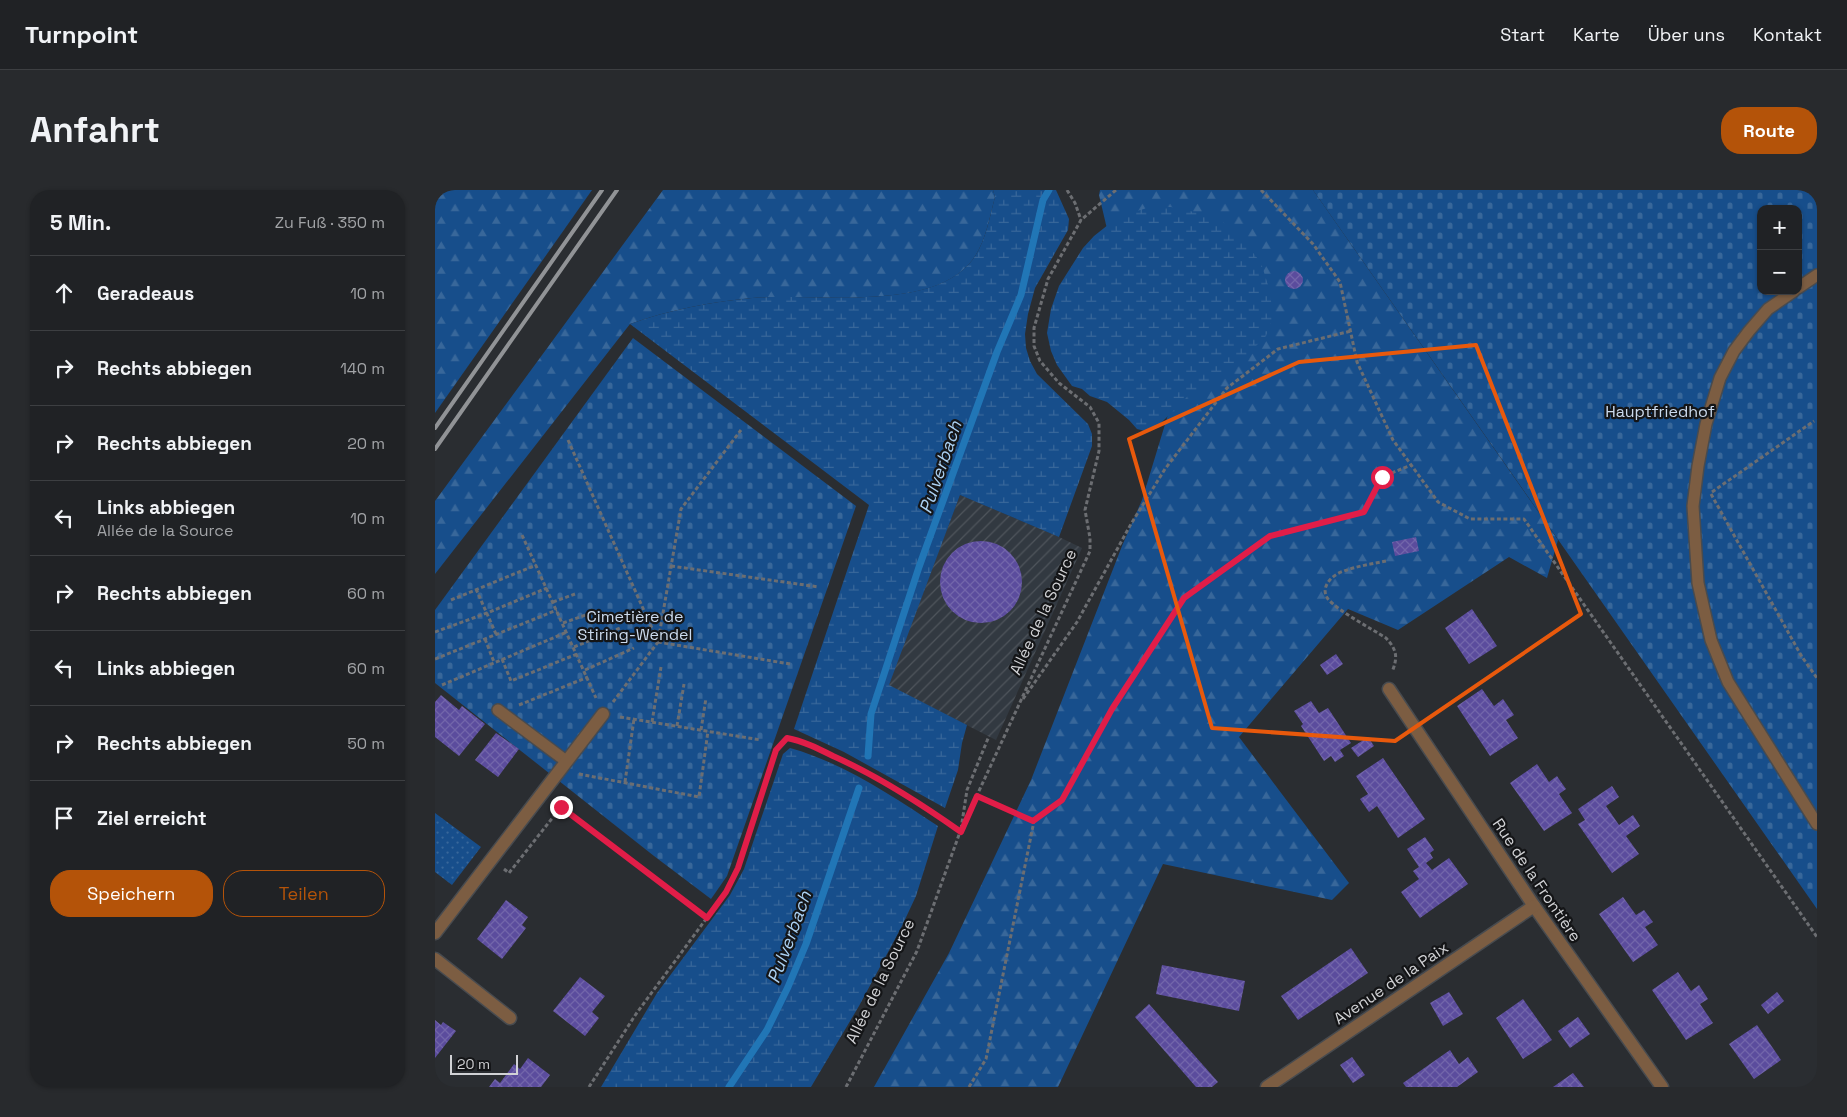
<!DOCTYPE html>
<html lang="de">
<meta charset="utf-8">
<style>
:root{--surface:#202225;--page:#282a2d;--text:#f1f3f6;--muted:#a2a4a7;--line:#3d3f42;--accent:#b45309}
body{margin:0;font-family:"Space Grotesk",sans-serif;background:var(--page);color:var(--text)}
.controls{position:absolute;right:15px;top:15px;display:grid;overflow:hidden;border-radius:10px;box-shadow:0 1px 4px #0004}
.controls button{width:45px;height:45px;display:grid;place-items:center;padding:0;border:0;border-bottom:1px solid var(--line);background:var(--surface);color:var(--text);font:25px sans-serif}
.scale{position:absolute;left:15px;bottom:12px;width:68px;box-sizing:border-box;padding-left:5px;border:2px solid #d1d2d5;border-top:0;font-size:14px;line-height:18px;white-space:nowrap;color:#d1d2d5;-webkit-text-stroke:4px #141517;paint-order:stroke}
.stop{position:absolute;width:15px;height:15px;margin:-11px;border:4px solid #e11d48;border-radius:50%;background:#fff}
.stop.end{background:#e11d48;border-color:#fff;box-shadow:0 1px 5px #0008}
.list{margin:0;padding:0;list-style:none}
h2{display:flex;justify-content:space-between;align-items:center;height:65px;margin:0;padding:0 20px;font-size:21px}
h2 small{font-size:16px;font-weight:400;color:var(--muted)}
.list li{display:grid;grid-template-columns:32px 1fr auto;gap:15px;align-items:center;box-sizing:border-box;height:75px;padding:0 20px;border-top:1px solid var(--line)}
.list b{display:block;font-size:19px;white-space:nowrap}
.list p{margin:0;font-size:16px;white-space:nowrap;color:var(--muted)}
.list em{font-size:16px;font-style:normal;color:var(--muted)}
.actions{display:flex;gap:10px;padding:15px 20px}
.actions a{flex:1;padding:11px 0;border:1px solid var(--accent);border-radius:20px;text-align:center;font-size:18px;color:var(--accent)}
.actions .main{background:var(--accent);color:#fff}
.icon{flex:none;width:28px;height:28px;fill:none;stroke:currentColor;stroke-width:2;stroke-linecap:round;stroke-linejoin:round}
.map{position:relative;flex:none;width:1382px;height:897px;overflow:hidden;border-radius:20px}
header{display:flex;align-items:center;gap:30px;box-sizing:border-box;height:70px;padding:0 25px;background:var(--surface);border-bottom:1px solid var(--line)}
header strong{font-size:24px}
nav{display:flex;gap:28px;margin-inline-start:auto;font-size:18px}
.intro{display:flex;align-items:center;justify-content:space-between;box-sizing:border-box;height:120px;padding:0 30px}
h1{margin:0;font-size:35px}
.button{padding:12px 22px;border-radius:20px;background:var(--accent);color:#fff;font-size:18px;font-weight:700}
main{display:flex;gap:30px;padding:0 30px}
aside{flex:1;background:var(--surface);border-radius:20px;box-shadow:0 1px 4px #0004}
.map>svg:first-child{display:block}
.industrial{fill:url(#industrial-furrows)}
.grass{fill:url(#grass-dots)}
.forest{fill:url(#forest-firs)}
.wetland{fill:url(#wetland-marsh)}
.cemetery{fill:url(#cemetery-stones);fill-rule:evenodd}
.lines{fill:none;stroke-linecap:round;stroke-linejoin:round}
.stream{stroke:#2176b6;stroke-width:7}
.building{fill:url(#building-cross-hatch)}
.lane-casing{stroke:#484b4f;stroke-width:14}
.street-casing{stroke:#484b4f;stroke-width:15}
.path{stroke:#6c6e72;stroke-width:3;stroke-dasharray:4 2.5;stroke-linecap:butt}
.lane{stroke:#7c5d42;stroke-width:11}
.street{stroke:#7c5d42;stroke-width:12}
.rail{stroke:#919396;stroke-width:4}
.route{stroke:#e11d48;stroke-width:6}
.marked{fill:none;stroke:#e8590c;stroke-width:4;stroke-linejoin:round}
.labels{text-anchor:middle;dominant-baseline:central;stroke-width:4.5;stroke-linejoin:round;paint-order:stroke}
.park-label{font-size:16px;fill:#cbdaed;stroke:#141517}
.street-label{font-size:16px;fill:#d1d2d5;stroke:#141517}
.water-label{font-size:18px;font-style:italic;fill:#abd1f3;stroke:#141517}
</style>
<header>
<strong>Turnpoint</strong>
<nav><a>Start</a><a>Karte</a><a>Über uns</a><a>Kontakt</a></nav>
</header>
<div class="intro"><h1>Anfahrt</h1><a class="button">Route</a></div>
<main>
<aside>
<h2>5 Min.<small>Zu Fuß · 350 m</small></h2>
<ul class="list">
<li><svg class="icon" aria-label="ahead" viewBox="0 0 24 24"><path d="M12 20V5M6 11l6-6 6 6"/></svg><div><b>Geradeaus</b></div><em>10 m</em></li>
<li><svg class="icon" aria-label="right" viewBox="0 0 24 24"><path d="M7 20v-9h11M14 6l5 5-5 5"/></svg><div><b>Rechts abbiegen</b></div><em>140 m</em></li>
<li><svg class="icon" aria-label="right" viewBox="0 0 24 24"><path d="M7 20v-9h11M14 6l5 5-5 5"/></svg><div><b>Rechts abbiegen</b></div><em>20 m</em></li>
<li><svg class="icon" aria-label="left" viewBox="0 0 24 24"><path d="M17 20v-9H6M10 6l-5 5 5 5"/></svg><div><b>Links abbiegen</b><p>Allée de la Source</p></div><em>10 m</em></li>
<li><svg class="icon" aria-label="right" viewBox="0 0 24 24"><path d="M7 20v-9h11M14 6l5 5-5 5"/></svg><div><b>Rechts abbiegen</b></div><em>60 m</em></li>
<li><svg class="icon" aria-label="left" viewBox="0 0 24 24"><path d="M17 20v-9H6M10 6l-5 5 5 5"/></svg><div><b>Links abbiegen</b></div><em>60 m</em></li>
<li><svg class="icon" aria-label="right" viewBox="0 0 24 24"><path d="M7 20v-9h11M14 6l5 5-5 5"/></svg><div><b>Rechts abbiegen</b></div><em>50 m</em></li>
<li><svg class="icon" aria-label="arrive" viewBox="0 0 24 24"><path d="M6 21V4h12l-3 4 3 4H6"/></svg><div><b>Ziel erreicht</b></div></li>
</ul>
<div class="actions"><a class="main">Speichern</a><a>Teilen</a></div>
</aside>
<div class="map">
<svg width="1382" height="897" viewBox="0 0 1382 897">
<defs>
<pattern id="industrial-furrows" width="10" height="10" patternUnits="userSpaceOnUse" patternTransform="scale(1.25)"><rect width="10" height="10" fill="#323941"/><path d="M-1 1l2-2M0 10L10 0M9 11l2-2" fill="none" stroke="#4f555c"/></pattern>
<pattern id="grass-dots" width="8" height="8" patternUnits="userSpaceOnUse" patternTransform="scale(1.25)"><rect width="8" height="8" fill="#174e8b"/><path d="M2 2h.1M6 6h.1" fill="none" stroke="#38679a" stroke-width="1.8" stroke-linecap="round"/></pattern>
<pattern id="forest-firs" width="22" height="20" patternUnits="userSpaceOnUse" patternTransform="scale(1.25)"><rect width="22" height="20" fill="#174e8b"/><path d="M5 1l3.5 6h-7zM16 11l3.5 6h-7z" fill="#38679a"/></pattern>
<pattern id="wetland-marsh" width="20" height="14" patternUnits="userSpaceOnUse" patternTransform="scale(1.25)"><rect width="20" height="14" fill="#174e8b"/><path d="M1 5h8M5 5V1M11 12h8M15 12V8" fill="none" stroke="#38679a"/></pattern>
<pattern id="cemetery-stones" width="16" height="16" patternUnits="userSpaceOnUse" patternTransform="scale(1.25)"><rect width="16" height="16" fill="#174e8b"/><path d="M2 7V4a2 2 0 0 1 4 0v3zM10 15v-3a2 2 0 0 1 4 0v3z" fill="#38679a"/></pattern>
<pattern id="building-cross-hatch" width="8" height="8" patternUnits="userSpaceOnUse" patternTransform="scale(1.25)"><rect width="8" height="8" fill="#5b4c9d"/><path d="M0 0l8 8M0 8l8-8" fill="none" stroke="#7265aa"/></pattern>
</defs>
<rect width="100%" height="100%" fill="#2a2d31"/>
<polygon class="industrial" points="525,305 624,347 647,358 561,550 453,495"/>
<polygon class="grass" points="0,623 46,657 17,695 0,682"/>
<g class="forest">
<polygon points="0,0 157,0 0,223"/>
<path d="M 228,0 L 558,0 L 560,7 C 554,29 550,57 534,74 C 492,122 376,103 317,108 C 275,112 234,120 195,134 L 0,384 L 0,311 Z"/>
<polygon points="665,0 878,0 1123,350 1112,388 1074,367 963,440 913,419 804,547 914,693 897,710 728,674 623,897 439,897 514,763 596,590 687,356 707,310 735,218 673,43 664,5"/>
</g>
<g class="wetland">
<path d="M 558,0 L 621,0 L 634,29 L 633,40 L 600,98 L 593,124 L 590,144 L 591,158 L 595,171 L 602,184 L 653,234 L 657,244 L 657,256 L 624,347 L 525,305 L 454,495 L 532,535 L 527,553 L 523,580 L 510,618 L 409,562 L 359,539 L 434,315 L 195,134 C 234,120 275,112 317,108 C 376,103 491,122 534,74 C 550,57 554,29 560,7 Z"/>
<polygon points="715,17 736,17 782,27 805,46 826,73 835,101 838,127 831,146 809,168 787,186 756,203 720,239 710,241 702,239 694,230 672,212 655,206 647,199 637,196 622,175 616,161 612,143 616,119 624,96 648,58 659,46 683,27"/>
<path d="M 355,558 C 409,573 457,606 503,636 L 481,706 L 466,738 L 424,816 L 376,897 L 166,897 L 222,803 L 295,705 L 309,679 L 348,564 Z"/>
</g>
<g class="cemetery">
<path d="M 878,0 L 1382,0 L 1382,719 ZM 1326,19 L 1363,19 L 1363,101 L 1326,101 Z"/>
<polygon points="198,148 421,316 292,686 276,709 219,666 0,493 0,420"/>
</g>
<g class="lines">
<g class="stream">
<polyline points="433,566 436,524 484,377 562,162 586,105 608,10 614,0"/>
<polyline points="294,897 332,840 353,797 371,754 424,598"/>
</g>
</g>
<g class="building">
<circle cx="859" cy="90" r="9"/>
<polygon points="981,347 984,361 960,366 957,352"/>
<circle cx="546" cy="392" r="41"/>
<polygon points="1037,419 1062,456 1034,474 1010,438"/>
<polygon points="901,464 908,474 892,485 885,475"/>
<polygon points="1047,499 1059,516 1068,509 1079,525 1071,530 1083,548 1055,566 1022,516"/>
<polygon points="6,505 24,520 27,516 50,534 24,566 0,547 0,512"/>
<polygon points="876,511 884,523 893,518 916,553 905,560 909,566 900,572 896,566 889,571 866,536 868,534 859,521"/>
<polygon points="61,543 84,559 63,587 40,570"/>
<polygon points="933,547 939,556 923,567 916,558"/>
<polygon points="948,568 990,629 963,648 942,616 934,622 925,609 933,604 921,586"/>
<polygon points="1102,574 1114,592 1122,586 1126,592 1131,599 1124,604 1137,623 1109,641 1075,593"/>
<polygon points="1177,596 1184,607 1171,616 1184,635 1198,625 1205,636 1191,646 1204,664 1177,683 1143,634 1150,630 1143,619"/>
<polygon points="990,647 999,660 995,663 998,668 991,673 997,680 1014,668 1033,694 985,728 966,702 984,689 978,681 984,677 972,659"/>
<polygon points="1188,707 1201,725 1209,720 1218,732 1210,737 1223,755 1198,772 1164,724"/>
<polygon points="71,710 93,727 87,735 91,738 67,769 42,749"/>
<polygon points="916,758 933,783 863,830 846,806"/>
<polygon points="727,775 810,791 804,821 721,804"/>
<polygon points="1243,782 1256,801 1264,795 1273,809 1265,814 1278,833 1251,850 1217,800"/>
<polygon points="145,787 170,806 157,822 164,828 150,846 118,821"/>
<polygon points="1014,802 1028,824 1008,836 995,813"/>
<polygon points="1342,802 1349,811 1333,824 1326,815"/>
<polygon points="1088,809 1117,850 1088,869 1061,828"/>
<polygon points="714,814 783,892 777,897 761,897 700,827"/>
<polygon points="1143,827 1155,844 1135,858 1123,841"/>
<polygon points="0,830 6,835 8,832 21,841 0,868"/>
<polygon points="1322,835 1346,870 1319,889 1294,854"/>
<polygon points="1015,860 1024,874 1033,867 1043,882 1022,897 971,897 968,893"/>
<polygon points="917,867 930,885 918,893 905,875"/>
<polygon points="93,868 115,885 106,897 54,897 60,889 65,893 79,874 85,879"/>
<polygon points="1138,883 1149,897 1118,897"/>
</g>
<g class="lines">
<defs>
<g id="lane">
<polyline points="1363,98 1382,85"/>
<polyline points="1359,101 1333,119 1314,141 1299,161 1285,188 1271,234 1263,276 1258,316 1263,393 1276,450 1293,492 1382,634"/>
<polyline points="63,520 131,571"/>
</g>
<g id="street">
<polyline points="954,499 1099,716 1227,897"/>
<polyline points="0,743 168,524"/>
<polyline points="0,769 75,828"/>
<polyline points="832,897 1099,716"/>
</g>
</defs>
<use href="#lane" class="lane-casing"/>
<use href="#street" class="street-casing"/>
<g class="path">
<polyline points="632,0 640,13 646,30"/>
<polyline points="826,0 878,54 905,92 922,172 958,250 1003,312 1035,329 1089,329 1382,747"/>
<polyline points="133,250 223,452 355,474"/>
<polyline points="1277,302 1379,231"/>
<polyline points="1276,304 1367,467 1382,488"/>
<polyline points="87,345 161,508"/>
<path d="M 951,371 C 937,374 922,376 909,381 C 898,384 884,397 893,409 C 903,421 937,439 951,448 C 962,460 963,467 957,482"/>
<polyline points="236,376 384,397"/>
<polyline points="41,399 61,444"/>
<polyline points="16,410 101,375"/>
<polyline points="118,412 140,404"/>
<polyline points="128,433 159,422"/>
<polyline points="0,442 52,423 112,398"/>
<polyline points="50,449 59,472"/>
<polyline points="139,457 185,438"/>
<polyline points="0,469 122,420"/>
<polyline points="67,469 76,491 142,464"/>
<polyline points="150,480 199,458"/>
<polyline points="7,495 132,442"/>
<polyline points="588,509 642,432 696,334 730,279 792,198 843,159 916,141"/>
<polyline points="178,512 223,452 246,319 306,240"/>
<polyline points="84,515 153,487"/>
<polyline points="185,527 326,550"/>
<polyline points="217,532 226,477"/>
<polyline points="242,536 249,494"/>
<polyline points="266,540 271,508"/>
<polyline points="144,584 264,607 273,541"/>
<polyline points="190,592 199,529"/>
<polyline points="542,606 599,631"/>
<polyline points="526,639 532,600 554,546"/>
<polyline points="69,679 74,683 126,617 272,727"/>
<path d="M 154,897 L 201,824 L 291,702 L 303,678 L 341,560 L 352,548 C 368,551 382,558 398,566 C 443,586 485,613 525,642"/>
<polyline points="411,897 482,761 525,642 655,361 655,348 650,320 664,261 664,233 655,217 624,193 605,171 599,156 599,138 613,89 646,30 681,0"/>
<polyline points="534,897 551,869 599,631 627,610 677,519 749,408 835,346 929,322 947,287 976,275"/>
</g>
<use href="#lane" class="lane"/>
<use href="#street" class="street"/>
<g class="rail">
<polyline points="0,238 167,0"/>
<polyline points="0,259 182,0"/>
</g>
</g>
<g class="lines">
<path class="route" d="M 126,617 L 272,728 L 291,702 L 303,678 L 341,560 L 352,548 C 368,551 382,558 398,566 C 443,586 485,613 526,642 L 542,606 L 598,631 L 627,610 L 677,519 L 749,408 L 835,346 L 929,322 L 947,287"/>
</g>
<path class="marked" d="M 1041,155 L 1146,424 L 960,551 L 777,538 L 694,249 L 864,172 Z"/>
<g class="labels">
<g class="park-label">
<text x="1225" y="221">Hauptfriedhof</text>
<text x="200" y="426">Cimetière de<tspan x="200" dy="18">Stiring-Wendel</tspan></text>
</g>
<g class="street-label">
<text transform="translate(608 422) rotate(-65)">Allée de la Source</text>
<text transform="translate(1102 690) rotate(56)">Rue de la Frontière</text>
<text transform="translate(445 791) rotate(-64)">Allée de la Source</text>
<text transform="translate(956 793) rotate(-34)">Avenue de la Paix</text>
</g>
<g class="water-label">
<text transform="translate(505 277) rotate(-71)">Pulverbach</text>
<text transform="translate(354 747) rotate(-70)">Pulverbach</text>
</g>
</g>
</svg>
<div class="controls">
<button>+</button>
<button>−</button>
</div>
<div class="scale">20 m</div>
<div class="stop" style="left:947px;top:287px"></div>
<div class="stop end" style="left:126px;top:617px"></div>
</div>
</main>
